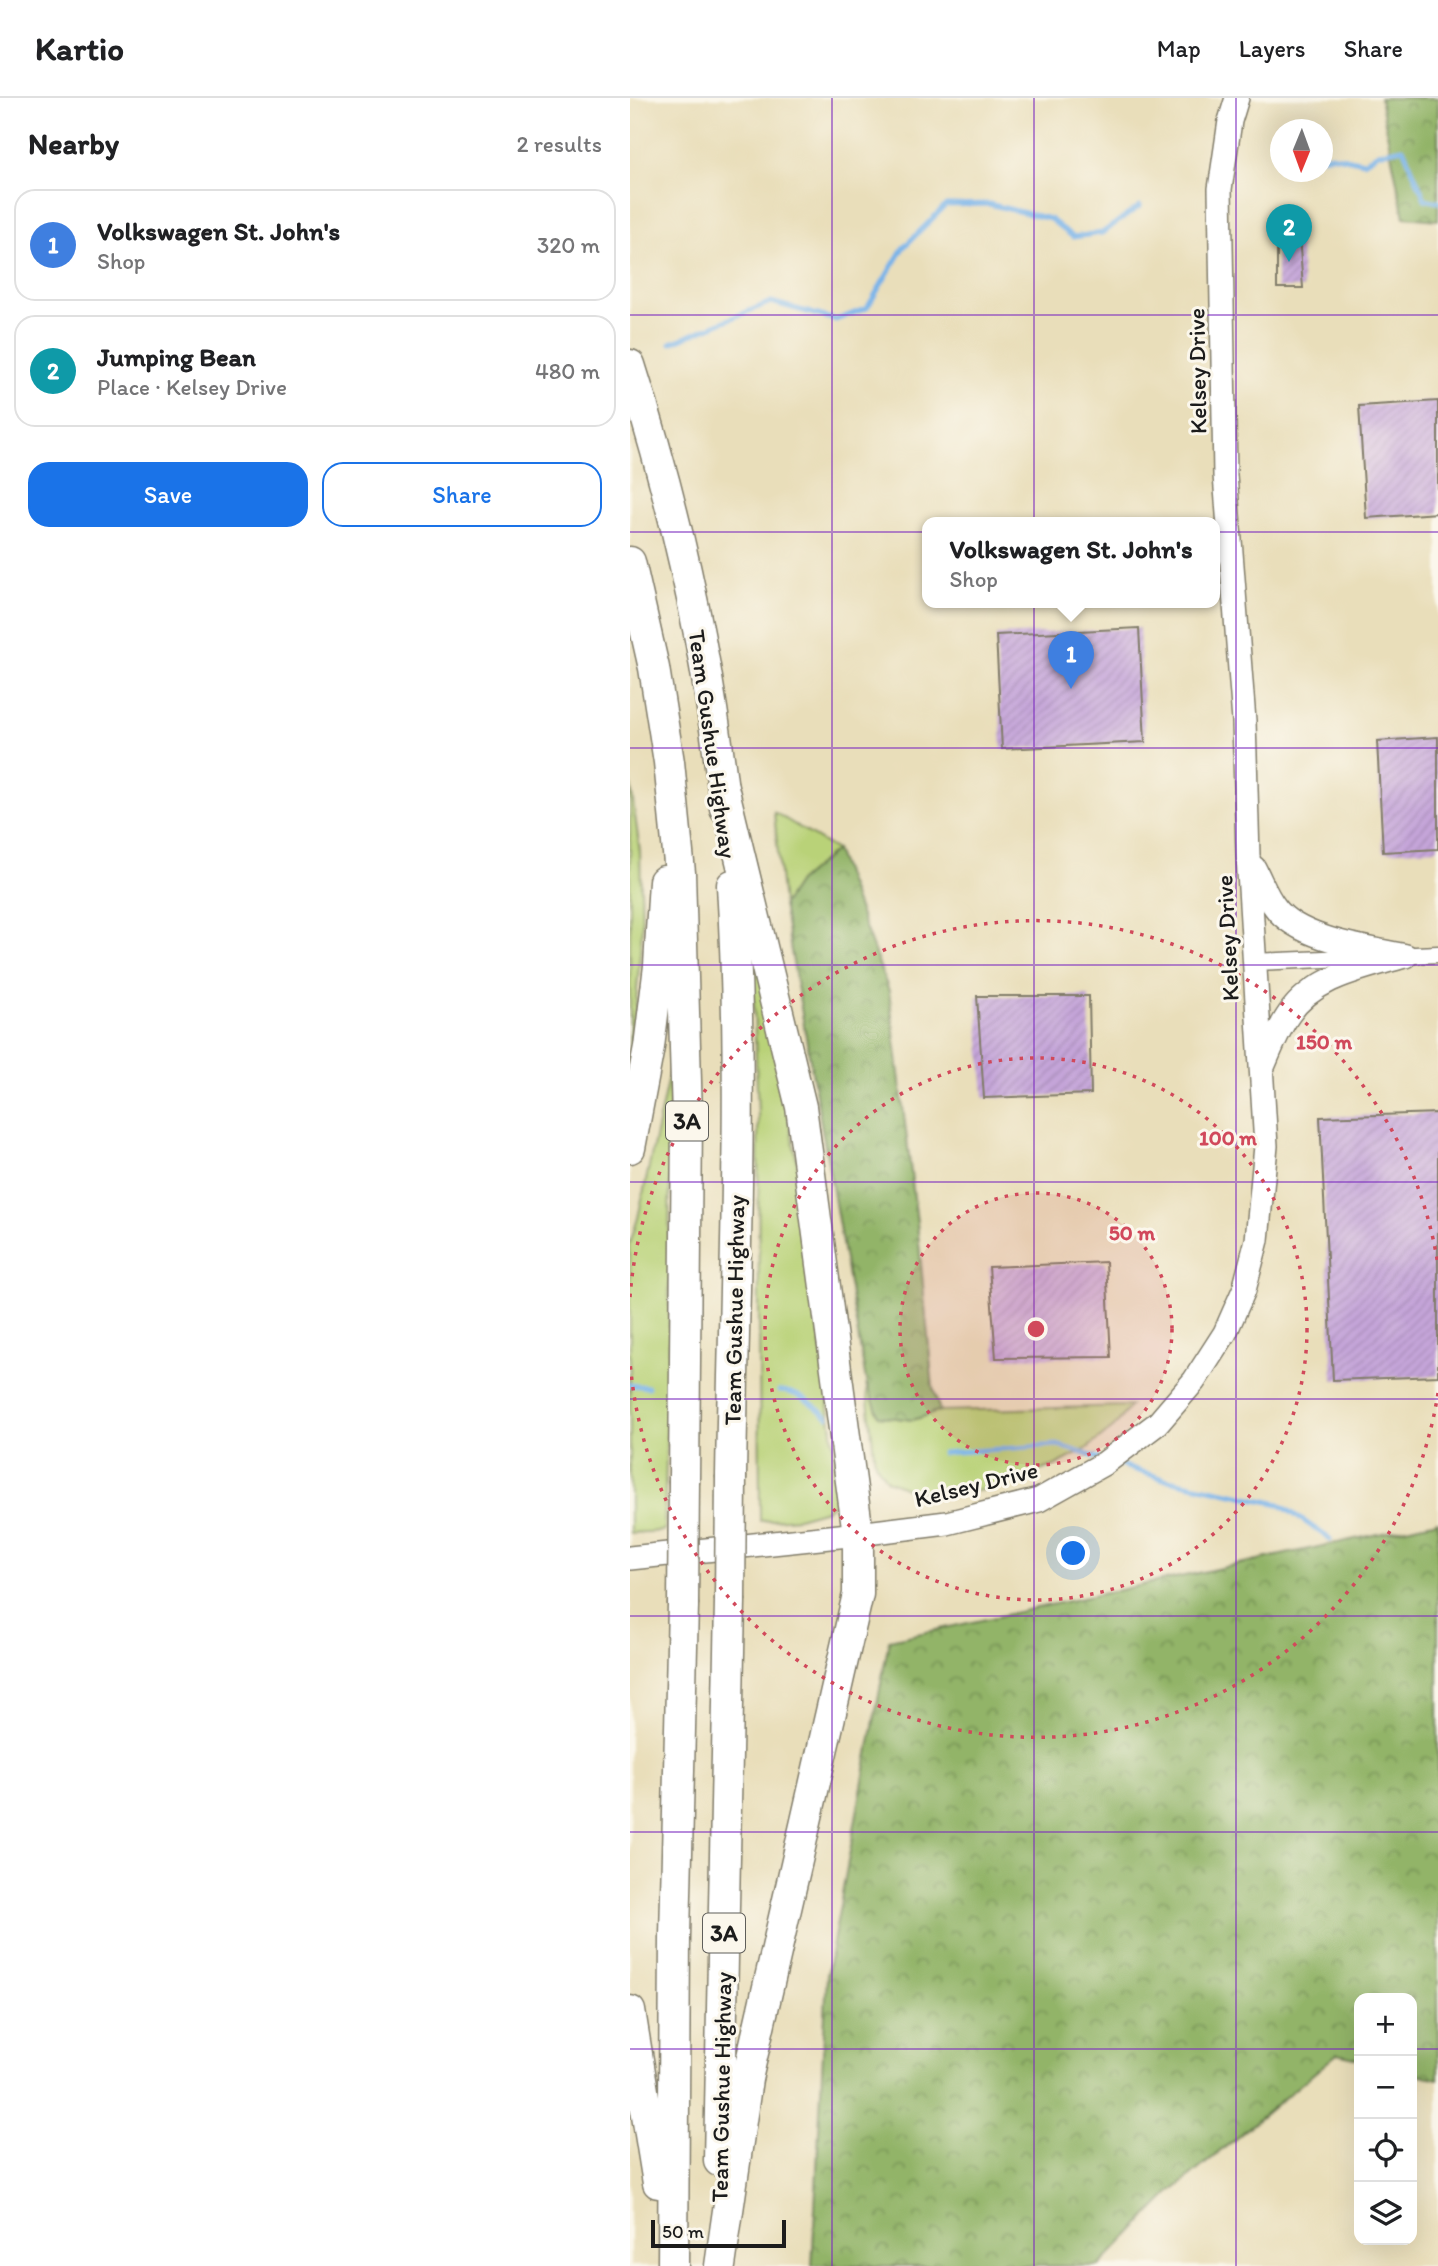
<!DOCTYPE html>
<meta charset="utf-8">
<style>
:root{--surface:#fff;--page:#f6f6f6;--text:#202124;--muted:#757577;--line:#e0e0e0;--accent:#1a73e8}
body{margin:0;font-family:Itim,sans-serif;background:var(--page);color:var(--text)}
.controls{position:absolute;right:21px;bottom:21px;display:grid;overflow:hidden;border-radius:14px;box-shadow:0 7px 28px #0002}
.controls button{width:63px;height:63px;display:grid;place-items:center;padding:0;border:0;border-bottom:2px solid var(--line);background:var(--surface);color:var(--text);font:35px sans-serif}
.compass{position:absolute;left:640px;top:21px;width:63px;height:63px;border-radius:50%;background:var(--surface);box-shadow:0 7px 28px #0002;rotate:181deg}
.scale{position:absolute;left:21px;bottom:18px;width:135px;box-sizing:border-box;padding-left:7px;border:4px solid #1c1c1c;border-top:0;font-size:19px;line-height:24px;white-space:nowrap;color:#1c1c1c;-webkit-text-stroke:5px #fbf7ec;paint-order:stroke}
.you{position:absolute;left:444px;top:1456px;width:24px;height:24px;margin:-18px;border:5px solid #fff;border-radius:50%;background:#1a73e8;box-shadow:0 0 0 10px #1a73e833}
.badge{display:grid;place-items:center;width:46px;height:46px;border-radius:50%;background:var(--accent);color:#fff;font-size:23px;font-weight:700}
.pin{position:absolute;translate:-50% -58px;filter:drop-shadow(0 2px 4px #0008)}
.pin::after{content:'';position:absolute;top:37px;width:24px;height:21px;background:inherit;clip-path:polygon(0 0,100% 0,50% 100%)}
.popup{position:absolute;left:292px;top:419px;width:298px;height:91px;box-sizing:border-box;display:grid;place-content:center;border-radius:14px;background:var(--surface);filter:drop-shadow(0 2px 5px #0005);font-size:23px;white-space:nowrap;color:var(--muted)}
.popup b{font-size:26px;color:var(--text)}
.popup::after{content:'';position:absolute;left:50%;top:100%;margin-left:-14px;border:14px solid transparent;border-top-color:var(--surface)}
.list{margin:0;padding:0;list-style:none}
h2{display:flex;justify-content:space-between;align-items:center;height:91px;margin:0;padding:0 28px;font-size:30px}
h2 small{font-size:23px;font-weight:400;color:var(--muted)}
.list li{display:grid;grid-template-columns:46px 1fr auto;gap:21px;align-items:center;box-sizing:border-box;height:112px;margin:0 14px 14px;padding:0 14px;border:2px solid var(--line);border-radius:21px}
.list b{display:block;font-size:26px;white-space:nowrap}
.list p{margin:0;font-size:23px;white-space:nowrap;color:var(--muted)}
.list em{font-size:23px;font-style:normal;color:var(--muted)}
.actions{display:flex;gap:14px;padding:21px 28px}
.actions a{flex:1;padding:16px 0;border:2px solid var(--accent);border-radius:21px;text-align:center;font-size:24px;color:var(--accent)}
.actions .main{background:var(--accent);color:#fff}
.icon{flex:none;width:38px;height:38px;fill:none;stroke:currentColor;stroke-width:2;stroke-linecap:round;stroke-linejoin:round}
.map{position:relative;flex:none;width:808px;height:2168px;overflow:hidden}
header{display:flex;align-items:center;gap:42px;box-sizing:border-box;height:98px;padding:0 35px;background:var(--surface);border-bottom:2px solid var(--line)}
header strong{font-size:33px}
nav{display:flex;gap:38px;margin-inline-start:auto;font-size:24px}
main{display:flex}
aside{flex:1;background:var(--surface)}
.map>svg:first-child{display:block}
.grass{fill:#b9d278;stroke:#6a774a;stroke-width:2}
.forest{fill:url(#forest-crowns);stroke:#576842;stroke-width:2}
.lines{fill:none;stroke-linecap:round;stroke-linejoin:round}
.stream{stroke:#78b3e9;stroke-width:5}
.building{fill:url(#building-hatch)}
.street-casing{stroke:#827d6b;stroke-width:19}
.secondary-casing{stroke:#827d6b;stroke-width:26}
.highway-casing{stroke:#827d6b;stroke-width:33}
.street{stroke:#fff;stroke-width:16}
.secondary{stroke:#fff;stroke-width:23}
.highway{stroke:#fff;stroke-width:30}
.highway-bridge-casing{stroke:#827d6b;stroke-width:33;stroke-linecap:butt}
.highway-bridge{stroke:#fff;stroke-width:30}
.grid{fill:none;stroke:#7b2cbf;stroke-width:2;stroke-opacity:0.55}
.ring{fill:none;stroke:#d1495b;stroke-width:3.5;stroke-dasharray:3.5 7}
.labels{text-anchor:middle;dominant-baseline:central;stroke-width:6;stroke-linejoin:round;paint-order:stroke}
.shield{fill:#fbf7ec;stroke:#5f5e5a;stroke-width:2}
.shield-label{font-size:23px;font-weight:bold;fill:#1c1c1c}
.street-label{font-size:24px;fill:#1c1c1c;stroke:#fbf7ec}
.centre{fill:#d1495b;stroke:#fbf7ec;stroke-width:3.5}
.ring-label{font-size:21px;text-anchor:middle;font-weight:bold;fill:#d1495b;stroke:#fbf7ec;stroke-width:6;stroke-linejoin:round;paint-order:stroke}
</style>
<header>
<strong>Kartio</strong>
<nav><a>Map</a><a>Layers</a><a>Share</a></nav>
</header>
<main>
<aside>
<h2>Nearby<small>2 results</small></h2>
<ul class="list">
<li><span class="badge" style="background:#3f7fe0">1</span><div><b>Volkswagen St. John's</b><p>Shop</p></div><em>320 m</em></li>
<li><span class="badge" style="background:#0f9aa8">2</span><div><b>Jumping Bean</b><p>Place · Kelsey Drive</p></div><em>480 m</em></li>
</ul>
<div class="actions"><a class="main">Save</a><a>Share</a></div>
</aside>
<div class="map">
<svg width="808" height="2168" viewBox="0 0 808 2168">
<defs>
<pattern id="forest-crowns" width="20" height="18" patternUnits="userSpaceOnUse" patternTransform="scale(1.75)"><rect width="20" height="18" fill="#92b468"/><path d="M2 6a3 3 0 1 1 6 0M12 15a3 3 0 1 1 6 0" fill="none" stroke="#769255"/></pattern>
<pattern id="building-hatch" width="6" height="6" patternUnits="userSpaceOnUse" patternTransform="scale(1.75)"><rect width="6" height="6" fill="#c5a5d9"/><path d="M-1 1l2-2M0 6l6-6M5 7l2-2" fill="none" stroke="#a98dba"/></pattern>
</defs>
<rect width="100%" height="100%" fill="#fbf7ec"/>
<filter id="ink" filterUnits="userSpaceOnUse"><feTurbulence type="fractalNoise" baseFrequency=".0143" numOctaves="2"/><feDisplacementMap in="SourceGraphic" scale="14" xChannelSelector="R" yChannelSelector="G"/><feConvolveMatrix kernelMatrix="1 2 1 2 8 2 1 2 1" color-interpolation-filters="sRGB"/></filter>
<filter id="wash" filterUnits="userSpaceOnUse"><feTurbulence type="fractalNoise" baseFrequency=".00686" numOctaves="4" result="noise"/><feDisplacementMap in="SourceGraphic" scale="28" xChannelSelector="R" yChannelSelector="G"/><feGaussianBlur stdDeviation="1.57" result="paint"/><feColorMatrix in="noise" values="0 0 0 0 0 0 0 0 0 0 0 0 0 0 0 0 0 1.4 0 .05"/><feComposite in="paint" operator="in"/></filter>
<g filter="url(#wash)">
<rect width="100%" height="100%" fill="#e9deba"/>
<g class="grass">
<polygon points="0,681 10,754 12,831 0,978"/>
<polygon points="144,714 206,752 168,784 153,807"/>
<polygon points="121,824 172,1090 210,1399 196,1412 168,1420 130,1423 128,1017"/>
<polygon points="40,970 39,1251 34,1433 0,1435 0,1146 8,1120"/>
<polygon points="236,1283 249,1318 283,1322 310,1313 500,1308 484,1329 455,1352 424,1368 354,1392 318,1396 281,1392 257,1382 245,1365"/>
</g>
<g class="forest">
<polygon points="750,0 808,0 808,122 774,119"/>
<polygon points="206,752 259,893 287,1124 303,1290 310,1313 283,1322 249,1318 236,1283 153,807 168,784"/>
<polygon points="808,1423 808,1981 782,1975 782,1900 729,1900 729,1961 707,1956 539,2096 469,2168 182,2168 197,1877 259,1542"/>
</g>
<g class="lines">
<g class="stream">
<polyline points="692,59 701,57 734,64 748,55 773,50 795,101 808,104"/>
<polyline points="41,245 141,204 206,222 237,210 273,150 316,107 359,106 420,121 443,139 472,135 510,108"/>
<polyline points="0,1287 18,1289"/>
<path d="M 149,1293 C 168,1293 184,1307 198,1319"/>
<polyline points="312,1355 427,1347 468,1360"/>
<polyline points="484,1365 534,1381 649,1406 700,1441"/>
</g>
</g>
<g id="blocks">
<g class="building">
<polygon points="669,137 673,190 647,190 647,138"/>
<polygon points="808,303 808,415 736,420 729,308"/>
<polygon points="509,530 515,644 372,651 366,537"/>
<polygon points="808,639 808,751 753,754 747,643"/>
<polygon points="347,898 459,898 461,996 354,1000"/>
<polygon points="808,1015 808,1278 703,1282 690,1019"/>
<polygon points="476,1164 481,1259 366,1260 359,1169"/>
</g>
</g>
</g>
<g filter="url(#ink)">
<use href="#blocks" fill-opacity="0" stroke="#827d6b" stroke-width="2"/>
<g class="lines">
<defs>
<polyline id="street" points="624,864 808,856"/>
<g id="secondary">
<path d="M 624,770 C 631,783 636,798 645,809 C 668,842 738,850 776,858"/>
<path d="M 632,971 C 640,953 647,933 659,916 C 685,878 732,871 774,858"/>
<polyline points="0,1460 228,1436 317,1425 409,1402 475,1365 528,1325 564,1283 595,1235 614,1192 627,1142 636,1048 618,758 614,623 595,377 590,91 600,23 607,0"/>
</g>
<g id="highway">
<path d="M 0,267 C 46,410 79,560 95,710"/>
<polyline points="0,464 24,570 39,664 50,775 57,1019 54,1383"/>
<polyline points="0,1050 19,949 29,868 34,783"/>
<path d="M 101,1378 C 104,1182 114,984 102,787"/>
<polyline points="0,1913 28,2085"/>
<polyline points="89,2063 100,1503"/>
<polyline points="43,2168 45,1838 53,1507"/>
<polyline points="90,2168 117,1981 228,1496 228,1436 171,1009 93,689"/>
</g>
</defs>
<use href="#street" class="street-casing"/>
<use href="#secondary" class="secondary-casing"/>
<use href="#highway" class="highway-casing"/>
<use href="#street" class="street"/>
<use href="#secondary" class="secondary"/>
<use href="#highway" class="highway"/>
<defs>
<g id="highway-bridge">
<polyline points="100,1503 101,1378"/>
<polyline points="53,1507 54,1383"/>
</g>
</defs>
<use href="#highway-bridge" class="highway-bridge-casing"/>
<use href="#highway-bridge" class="highway-bridge"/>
</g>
</g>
<path class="grid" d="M 202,0 L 202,2168M 404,0 L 404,2168M 606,0 L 606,2168M 0,217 L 808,217M 0,434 L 808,434M 0,650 L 808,650M 0,867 L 808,867M 0,1084 L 808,1084M 0,1301 L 808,1301M 0,1518 L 808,1518M 0,1734 L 808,1734M 0,1951 L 729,1951M 782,1951 L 808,1951"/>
<circle cx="406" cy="1231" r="136" fill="#d1495b" fill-opacity=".12"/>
<g class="ring">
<circle cx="406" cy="1231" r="136"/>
<circle cx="406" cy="1231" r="271"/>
<path d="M808 1295A407 407 0 0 1 0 1263M0 1199A407 407 0 0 1 808 1167"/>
</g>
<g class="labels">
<g class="shield">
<rect x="36" y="1003.5" width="42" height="39" rx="5"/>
<rect x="73" y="1815.5" width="42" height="39" rx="5"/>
</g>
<g class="shield-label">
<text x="57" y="1023">3A</text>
<text x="94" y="1835">3A</text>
</g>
<g class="street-label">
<text transform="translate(567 273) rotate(-91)">Kelsey Drive</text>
<text transform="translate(83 646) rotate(82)">Team Gushue Highway</text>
<text transform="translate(597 840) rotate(-93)">Kelsey Drive</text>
<text transform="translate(104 1212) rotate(-89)">Team Gushue Highway</text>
<text transform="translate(346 1386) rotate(-14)">Kelsey Drive</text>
<text transform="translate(91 1989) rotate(-89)">Team Gushue Highway</text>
</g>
</g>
<circle cx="406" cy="1231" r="10" class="centre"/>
<g class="ring-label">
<text x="694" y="951">150 m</text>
<text x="598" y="1047">100 m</text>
<text x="502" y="1142">50 m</text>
</g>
</svg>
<div class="controls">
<button>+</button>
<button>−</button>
<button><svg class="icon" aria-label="locate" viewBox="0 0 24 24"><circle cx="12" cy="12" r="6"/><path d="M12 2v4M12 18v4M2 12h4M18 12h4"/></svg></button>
<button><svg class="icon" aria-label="layers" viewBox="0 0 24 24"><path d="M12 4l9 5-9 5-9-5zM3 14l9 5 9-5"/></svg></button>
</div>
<svg class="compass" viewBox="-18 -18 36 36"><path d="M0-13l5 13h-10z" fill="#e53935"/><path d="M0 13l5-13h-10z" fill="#757577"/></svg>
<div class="scale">50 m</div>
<div class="you"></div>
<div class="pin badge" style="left:441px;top:591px;background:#3f7fe0">1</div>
<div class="popup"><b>Volkswagen St. John's</b>Shop</div>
<div class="pin badge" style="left:659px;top:164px;background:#0f9aa8">2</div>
</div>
</main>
